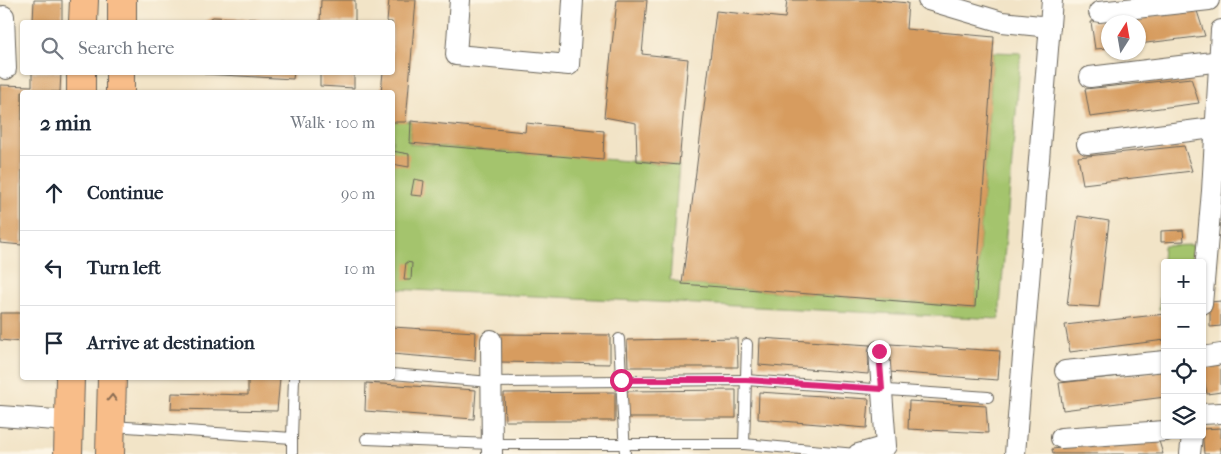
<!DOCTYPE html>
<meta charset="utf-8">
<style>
:root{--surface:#fff;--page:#f6f6f7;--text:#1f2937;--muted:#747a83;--line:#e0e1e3}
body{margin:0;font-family:"IM FELL French Canon",serif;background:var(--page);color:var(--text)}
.controls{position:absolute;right:15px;bottom:15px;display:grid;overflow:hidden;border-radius:5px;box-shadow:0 1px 4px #0004}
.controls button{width:45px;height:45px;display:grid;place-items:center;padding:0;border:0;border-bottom:1px solid var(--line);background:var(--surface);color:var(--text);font:25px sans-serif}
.compass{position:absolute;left:1101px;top:15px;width:45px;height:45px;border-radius:50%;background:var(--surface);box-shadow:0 1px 4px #0004;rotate:11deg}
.stop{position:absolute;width:15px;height:15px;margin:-11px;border:4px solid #db2777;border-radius:50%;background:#fff}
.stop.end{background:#db2777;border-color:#fff;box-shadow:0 1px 5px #0008}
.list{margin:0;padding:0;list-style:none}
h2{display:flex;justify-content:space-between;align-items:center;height:65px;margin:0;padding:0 20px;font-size:21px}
h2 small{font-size:16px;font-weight:400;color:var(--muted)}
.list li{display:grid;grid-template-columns:32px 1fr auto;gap:15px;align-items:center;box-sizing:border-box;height:75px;padding:0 20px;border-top:1px solid var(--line)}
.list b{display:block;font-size:19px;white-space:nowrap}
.list em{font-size:16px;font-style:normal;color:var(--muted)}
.icon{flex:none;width:28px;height:28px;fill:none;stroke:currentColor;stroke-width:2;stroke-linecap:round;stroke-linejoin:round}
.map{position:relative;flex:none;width:1221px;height:454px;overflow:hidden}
.search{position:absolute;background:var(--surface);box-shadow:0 1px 4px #0004;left:20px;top:20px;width:375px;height:55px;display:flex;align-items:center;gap:12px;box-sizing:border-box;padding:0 18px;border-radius:5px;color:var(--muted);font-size:19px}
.panel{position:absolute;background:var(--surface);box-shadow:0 1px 4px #0004;left:20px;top:90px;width:375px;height:290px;border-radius:5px}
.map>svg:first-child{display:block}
.green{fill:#a4c46d;stroke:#607044}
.building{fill:#d79c5e}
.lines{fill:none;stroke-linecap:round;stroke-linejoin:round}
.service-casing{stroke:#676258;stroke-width:12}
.minor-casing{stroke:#676258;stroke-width:22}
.trunk-casing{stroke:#676258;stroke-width:30}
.service{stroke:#fff;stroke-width:10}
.minor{stroke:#fff;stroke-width:20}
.trunk{stroke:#f8bd89;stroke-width:28}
.oneway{stroke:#8a6c52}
.route{stroke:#db2777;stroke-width:6}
</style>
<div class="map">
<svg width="1221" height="454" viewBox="0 0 1221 454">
<rect width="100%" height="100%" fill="#fcf5e5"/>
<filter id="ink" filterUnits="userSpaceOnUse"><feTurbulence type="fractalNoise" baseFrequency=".02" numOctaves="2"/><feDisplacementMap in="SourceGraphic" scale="10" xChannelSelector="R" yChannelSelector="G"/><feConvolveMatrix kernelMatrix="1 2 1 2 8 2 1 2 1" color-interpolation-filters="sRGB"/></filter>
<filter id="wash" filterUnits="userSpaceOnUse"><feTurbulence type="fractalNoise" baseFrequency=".0096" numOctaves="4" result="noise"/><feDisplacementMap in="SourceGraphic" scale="20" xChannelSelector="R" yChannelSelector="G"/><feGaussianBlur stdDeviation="1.12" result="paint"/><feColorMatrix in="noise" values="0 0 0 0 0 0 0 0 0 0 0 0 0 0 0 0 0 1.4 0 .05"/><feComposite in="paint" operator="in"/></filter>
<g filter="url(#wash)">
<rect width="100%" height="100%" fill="#f2e4c7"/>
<g class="green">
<polygon points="993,52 1021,53 999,319 393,289 392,122 411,121 410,144 679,165 670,279 682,284 975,307"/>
<polygon points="1193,245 1191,263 1165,263 1165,308 1159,309 1163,246"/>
</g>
<g id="blocks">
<g class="building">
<polygon points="34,0 62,0 62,22 33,22"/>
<polygon points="321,0 355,0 355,22 320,22"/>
<polygon points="389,0 416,0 406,122 392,122 392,92 381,92 383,72 392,72 392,22 387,22"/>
<polygon points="617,0 647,0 642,54 688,59 679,165 637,161 636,123 604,117"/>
<polygon points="787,0 878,0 908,3 906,29 994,37 975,307 682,284 716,11 785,18"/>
<polygon points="1197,11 1205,36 1138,44 1138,22 1108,22 1108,48 1095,49 1091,22"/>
<polygon points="213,17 298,21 298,22 204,22"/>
<polygon points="32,72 61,72 60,92 22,92 22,245 0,243 0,85 32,86"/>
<polygon points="203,72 294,72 293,79 204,74"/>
<polygon points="320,72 354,72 354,88 320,86"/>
<polygon points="1191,78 1199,103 1090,117 1085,89"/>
<polygon points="411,121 525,132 526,123 604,131 603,160 410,143"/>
<polygon points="1184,146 1192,171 1083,184 1078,157"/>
<polygon points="392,151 409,154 409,167 392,164"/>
<polygon points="414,179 424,181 422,196 411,195"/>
<polygon points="1078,216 1109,221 1099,307 1067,305"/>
<polygon points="1183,230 1184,241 1161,242 1161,231"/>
<polygon points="406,262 412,263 411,280 404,280"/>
<polygon points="1221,301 1221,326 1210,327 1210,302"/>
<polygon points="0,313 22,313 22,342 0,340"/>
<polygon points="1165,314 1165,340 1070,352 1065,325"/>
<polygon points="392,327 476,332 475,361 392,354"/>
<polygon points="499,334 610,335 610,364 500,362"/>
<polygon points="737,338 738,367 628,367 627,340"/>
<polygon points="760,338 870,345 868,374 759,365"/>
<polygon points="890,344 1000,351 998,380 889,372"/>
<polygon points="1221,365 1221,392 1207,394 1202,367"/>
<polygon points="1165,371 1165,397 1063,410 1059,383"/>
<polygon points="248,378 280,378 277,411 171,409 172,393 248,395"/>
<polygon points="366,383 476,390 474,419 365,411"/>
<polygon points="736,390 736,418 627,418 626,391"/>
<polygon points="615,392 615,421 505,421 504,393"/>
<polygon points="759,392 869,399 867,428 758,419"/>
<polygon points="909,401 986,406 988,433 908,429"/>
<polygon points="1221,428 1221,454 1204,454 1202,429"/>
<polygon points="1158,438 1163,454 1053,454 1052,449"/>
</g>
</g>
</g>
<g filter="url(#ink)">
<use href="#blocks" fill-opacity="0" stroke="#676258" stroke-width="1"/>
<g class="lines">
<defs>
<g id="service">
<polyline points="619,339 625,454"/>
<polyline points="392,374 491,382 746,380 988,397"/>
<polyline points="112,426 292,438 294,378"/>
<polyline points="292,438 292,454"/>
<polyline points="366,439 492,444 744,444 856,454"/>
<polyline points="744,444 747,344"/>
</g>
<g id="minor">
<polyline points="460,0 456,55 569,65 573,0"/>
<polyline points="928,0 1002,22 1050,27"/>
<polyline points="1099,12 1209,0"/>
<polyline points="4,16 6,69"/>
<polyline points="1090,77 1221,61"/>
<polyline points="1087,144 1221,127"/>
<polyline points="1202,304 1212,191 1221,30"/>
<polyline points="491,340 492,454"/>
<polyline points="1202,357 1221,354"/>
<polyline points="1065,371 1165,361"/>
<polyline points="1202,414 1221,413"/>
<polyline points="0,416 69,421"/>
<polyline points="1061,438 1165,431"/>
<polyline points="858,454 886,446 879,351"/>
<polyline points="1015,454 1052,0"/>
<polyline points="1190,454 1192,435"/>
</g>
<g id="trunk">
<polyline points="83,22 84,0"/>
<polyline points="122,22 122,0"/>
<polyline points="81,92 81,72"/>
<polyline points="120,92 120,72"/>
<polyline points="68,454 70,378"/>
<polyline points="110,454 112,378"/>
</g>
</defs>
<use href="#service" class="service-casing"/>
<use href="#minor" class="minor-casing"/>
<use href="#trunk" class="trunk-casing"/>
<use href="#service" class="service"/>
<use href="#minor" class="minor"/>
<use href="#trunk" class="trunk"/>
</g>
<defs><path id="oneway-chevron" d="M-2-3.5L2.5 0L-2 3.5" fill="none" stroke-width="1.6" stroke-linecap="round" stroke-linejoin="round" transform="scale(1.25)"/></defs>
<use class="oneway" href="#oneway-chevron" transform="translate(112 398) rotate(-88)"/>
</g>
<g class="lines" filter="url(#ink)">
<polyline class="route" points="621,380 746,380 882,389 879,351"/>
</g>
</svg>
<div class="controls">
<button>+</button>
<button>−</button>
<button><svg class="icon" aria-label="locate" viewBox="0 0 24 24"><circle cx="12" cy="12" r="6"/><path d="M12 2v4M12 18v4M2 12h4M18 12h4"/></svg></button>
<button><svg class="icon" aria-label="layers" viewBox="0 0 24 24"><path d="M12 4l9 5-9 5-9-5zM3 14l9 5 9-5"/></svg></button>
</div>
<svg class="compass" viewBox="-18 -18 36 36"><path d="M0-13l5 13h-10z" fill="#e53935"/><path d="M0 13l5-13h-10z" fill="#747a83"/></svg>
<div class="stop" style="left:621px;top:380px"></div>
<div class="stop end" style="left:879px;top:351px"></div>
<div class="search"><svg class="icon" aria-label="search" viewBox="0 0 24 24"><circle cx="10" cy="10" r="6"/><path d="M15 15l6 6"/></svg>Search here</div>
<section class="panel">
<h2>2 min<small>Walk · 100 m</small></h2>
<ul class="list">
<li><svg class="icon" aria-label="ahead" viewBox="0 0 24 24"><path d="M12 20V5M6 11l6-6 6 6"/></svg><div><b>Continue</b></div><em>90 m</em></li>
<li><svg class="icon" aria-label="left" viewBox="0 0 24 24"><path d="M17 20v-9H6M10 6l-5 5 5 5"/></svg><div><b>Turn left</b></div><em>10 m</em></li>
<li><svg class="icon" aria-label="arrive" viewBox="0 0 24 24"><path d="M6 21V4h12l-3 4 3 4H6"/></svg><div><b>Arrive at destination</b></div></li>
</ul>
</section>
</div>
